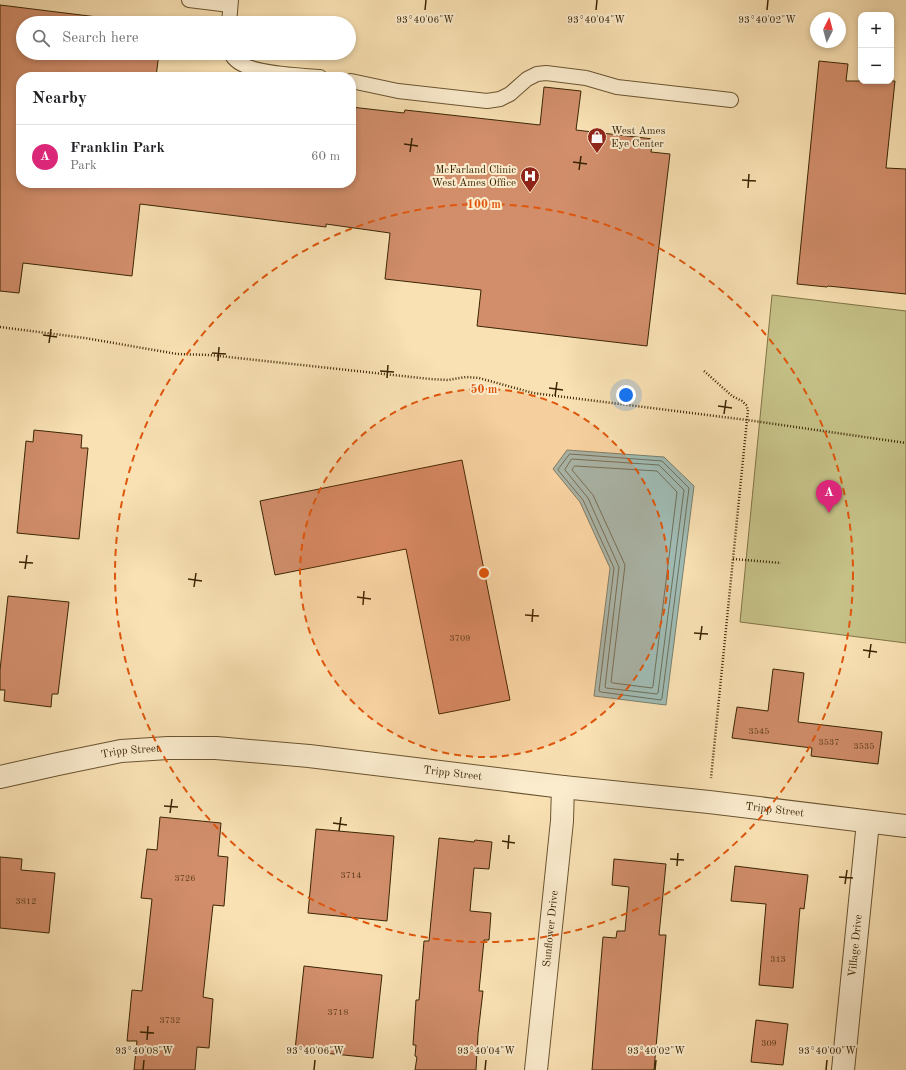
<!DOCTYPE html>
<meta charset="utf-8">
<style>
:root{--surface:#fff;--page:#f2f2f2;--text:#202124;--muted:#757577;--line:#e0e0e0;--accent:#db2777}
body{margin:0;font-family:"Old Standard TT",serif;background:var(--page);color:var(--text)}
.controls{position:absolute;right:12px;top:12px;display:grid;overflow:hidden;border-radius:8px;box-shadow:0 2px 6px #0003}
.controls button{width:36px;height:36px;display:grid;place-items:center;padding:0;border:0;border-bottom:1px solid var(--line);background:var(--surface);color:var(--text);font:20px sans-serif}
.compass{position:absolute;left:810px;top:12px;width:36px;height:36px;border-radius:50%;background:var(--surface);box-shadow:0 2px 6px #0003;rotate:6deg}
.you{position:absolute;left:626px;top:395px;width:14px;height:14px;margin:-10px;border:3px solid #fff;border-radius:50%;background:#1a73e8;box-shadow:0 0 0 6px #1a73e833}
.badge{display:grid;place-items:center;width:26px;height:26px;border-radius:50%;background:var(--accent);color:#fff;font-size:13px;font-weight:700}
.pin{position:absolute;translate:-50% -33px;filter:drop-shadow(0 1px 2px #0008)}
.pin::after{content:'';position:absolute;top:21px;width:14px;height:12px;background:inherit;clip-path:polygon(0 0,100% 0,50% 100%)}
.list{margin:0;padding:0;list-style:none}
h2{display:flex;justify-content:space-between;align-items:center;height:52px;margin:0;padding:0 16px;font-size:17px}
h2 small{font-size:13px;font-weight:400;color:var(--muted)}
.list li{display:grid;grid-template-columns:26px 1fr auto;gap:12px;align-items:center;box-sizing:border-box;height:64px;padding:0 16px;border-top:1px solid var(--line)}
.list b{display:block;font-size:15px;white-space:nowrap}
.list p{margin:0;font-size:13px;white-space:nowrap;color:var(--muted)}
.list em{font-size:13px;font-style:normal;color:var(--muted)}
.icon{flex:none;width:22px;height:22px;fill:none;stroke:currentColor;stroke-width:2;stroke-linecap:round;stroke-linejoin:round}
.map{position:relative;flex:none;width:906px;height:1070px;overflow:hidden}
.search{position:absolute;background:var(--surface);box-shadow:0 2px 6px #0003;left:16px;top:16px;width:340px;height:44px;display:flex;align-items:center;gap:10px;box-sizing:border-box;padding:0 14px;border-radius:22px;color:var(--muted);font-size:15px}
.panel{position:absolute;background:var(--surface);box-shadow:0 2px 6px #0003;left:16px;top:72px;width:340px;height:116px;border-radius:16px}
.map>svg:first-child{display:block}
.green{fill:#c5c187;stroke:#807346}
.water{fill:#a0bcb5;stroke:#77806e}
.lines{fill:none;stroke-linecap:round;stroke-linejoin:round}
.shore{stroke:#6d705c;stroke-width:1}
.building{fill:#d28e6b;stroke:#3a2504}
.service-casing{stroke:#6a5430;stroke-width:16}
.minor-casing{stroke:#6a5430;stroke-width:24}
.path{stroke:#3a2504;stroke-width:2.5;stroke-dasharray:1 2;stroke-linecap:butt}
.service{stroke:#fbecce;stroke-width:14}
.minor{stroke:#fbecce;stroke-width:22}
.ticks{fill:none;stroke:#3a2504;stroke-width:1.5}
.ring{fill:none;stroke:#df560c;stroke-width:2;stroke-dasharray:7 5}
.labels{text-anchor:middle;dominant-baseline:central;stroke-width:4;stroke-linejoin:round;paint-order:stroke}
.number-label{font-size:9px;fill:#603f1e}
.poi-label{font-size:11px;fill:#3a2504;stroke:#fbecce;text-anchor:start}
.street-label{font-size:11px;fill:#3a2504;stroke:#fbecce}
.ticks-label{font-size:10px;text-anchor:middle;fill:#3a2504;stroke:#fbecce;stroke-width:4;stroke-linejoin:round;paint-order:stroke}
.centre{fill:#df560c;stroke:#fbecce;stroke-width:2}
.ring-label{font-size:12px;text-anchor:middle;font-weight:bold;fill:#df560c;stroke:#fbecce;stroke-width:4;stroke-linejoin:round;paint-order:stroke}
</style>
<div class="map">
<svg width="906" height="1070" viewBox="0 0 906 1070">
<rect width="100%" height="100%" fill="#f9e1b3"/>
<filter id="stains"><feTurbulence type="fractalNoise" baseFrequency=".005" numOctaves="4"/><feColorMatrix values="0 0 0 0 .2 0 0 0 0 .09 0 0 0 0 .02 0 0 0 .5 -.17"/></filter>
<radialGradient id="worn" r=".72"><stop offset=".6" stop-color="#630" stop-opacity="0"/><stop offset="1" stop-color="#630" stop-opacity=".3"/></radialGradient>
<polygon class="green" points="772,295 906,311 906,643 740,622"/>
<polygon class="water" points="567,450 664,457 694,486 666,705 594,696 610,568 580,502 553,469"/>
<g class="lines">
<g class="shore">
<polygon points="570,454 662,461 689,488 662,698 661,700 601,692 599,691 614,568 583,500 558,470 559,468"/>
<polygon points="572,459 659,465 684,490 658,693 657,694 606,688 605,687 619,567 588,498 565,470"/>
<polygon points="575,466 657,471 677,492 653,686 652,688 613,683 611,682 625,565 593,495 572,470 573,468"/>
</g>
</g>
<g class="building">
<polygon points="0,5 146,23 23,23 23,53 159,53 156,77 21,77 21,183 351,183 351,107 404,113 405,110 540,125 544,87 581,91 576,130 653,139 651,152 670,154 647,346 477,326 481,290 385,279 390,233 326,224 326,227 140,204 132,276 23,263 19,293 0,291"/>
<polygon points="819,61 848,64 846,81 895,81 886,168 906,169 906,294 828,286 827,287 797,284"/>
<polygon points="34,430 82,435 81,448 88,448 79,539 17,533 26,441 33,442"/>
<polygon points="462,460 510,700 439,714 406,549 275,575 260,501"/>
<polygon points="8,596 69,602 58,694 52,694 51,707 4,701 5,690 0,690 0,670"/>
<polygon points="773,669 804,673 798,722 882,732 878,764 811,756 812,748 732,738 737,707 768,711"/>
<polygon points="160,817 221,823 218,856 228,857 224,906 213,905 203,997 213,999 209,1048 197,1047 195,1070 134,1070 137,1041 127,1041 132,990 142,991 152,899 141,898 147,849 157,850"/>
<polygon points="316,829 394,836 387,921 308,913"/>
<polygon points="439,838 474,842 475,840 492,842 489,869 474,868 470,911 491,913 489,940 484,940 479,991 483,991 478,1034 476,1070 415,1070 417,1057 415,1056 416,1045 413,1045 416,1000 419,1000 424,941 429,941"/>
<polygon points="0,857 22,859 21,870 55,873 49,933 0,928"/>
<polygon points="614,859 666,864 659,935 666,935 654,1070 592,1070 603,937 616,938 617,931 625,931 629,887 612,885"/>
<polygon points="735,866 808,875 804,909 800,908 793,988 759,985 766,904 731,901"/>
<polygon points="304,966 382,975 373,1058 295,1050"/>
<polygon points="756,1020 788,1024 783,1065 751,1062"/>
</g>
<g class="lines">
<defs>
<g id="service">
<polyline points="189,0 230,5"/>
<polyline points="229,23 231,0"/>
<path d="M 231,53 C 238,75 300,75 320,77"/>
<polyline points="351,81 398,91 487,101 500,99 510,94 527,79 537,74 546,73 586,78 617,87 731,100"/>
</g>
<g id="minor">
<path id="s1" d="M 0,777 L 58,764 L 121,751 L 168,748 L 216,748 L 309,756 L 563,787 L 709,802 L 906,826"/>
<path id="s2" d="M 536,1070 L 562,821 L 563,787"/>
<path id="s3" d="M 843,1070 L 868,822"/>
</g>
</defs>
<use href="#service" class="service-casing"/>
<use href="#minor" class="minor-casing"/>
<g class="path">
<polyline points="0,327 85,338 177,354 210,355 430,379 448,380 466,377 479,378 533,393 747,420 906,443"/>
<polyline points="704,371 732,396 742,401 746,405 748,410 711,778"/>
<polyline points="733,559 781,563"/>
</g>
<use href="#service" class="service"/>
<use href="#minor" class="minor"/>
</g>
<path class="ticks" d="M 425,10 L 426,0M 596,10 L 597,0M 767,10 L 768,0M 404,144 L 418,146M 410,152 L 412,138M 573,162 L 587,164M 579,170 L 581,156M 742,180 L 756,181M 748,188 L 749,174M 43,335 L 57,337M 49,343 L 51,329M 212,353 L 226,354M 218,361 L 219,347M 380,371 L 394,372M 387,378 L 388,365M 549,388 L 563,390M 555,396 L 557,382M 718,406 L 732,408M 724,414 L 726,400M 19,562 L 33,563M 25,569 L 27,555M 188,579 L 202,581M 194,587 L 196,573M 357,597 L 371,599M 363,605 L 364,591M 525,615 L 539,616M 532,622 L 533,609M 694,633 L 708,634M 700,640 L 702,626M 863,650 L 877,652M 869,658 L 871,644M 164,806 L 178,807M 170,813 L 172,799M 333,823 L 347,825M 339,831 L 341,817M 502,841 L 515,843M 508,849 L 509,835M 670,859 L 684,860M 677,866 L 678,853M 839,877 L 853,878M 845,884 L 847,870M 140,1032 L 154,1033M 147,1040 L 148,1026M 143,1070 L 144,1060M 314,1070 L 315,1060M 485,1070 L 486,1060M 655,1070 L 656,1060M 826,1070 L 827,1060"/>
<circle cx="484" cy="573" r="184" fill="#df560c" fill-opacity=".12"/>
<g class="ring">
<circle cx="484" cy="573" r="184"/>
<circle cx="484" cy="573" r="369"/>
</g>
<defs>
<symbol id="shop-pin" viewBox="-11 -11 22 30"><path d="M0 17L-7.5 6A9.5 9.5 0 1 1 7.5 6Z" fill="#8f2418" stroke="#fbecce"/><path d="M-5-2.5h2.3a2.7 3.5 0 0 1 5.4 0H5L5.5 6h-11ZM-1.5-2.5h3a1.5 2.3 0 0 0-3 0Z" fill="#fff"/></symbol>
<symbol id="hospital-pin" viewBox="-11 -11 22 30"><path d="M0 17L-7.5 6A9.5 9.5 0 1 1 7.5 6Z" fill="#8f2418" stroke="#fbecce"/><path d="M-5-5h3v3.5h4V-5h3V5h-3V1.5h-4V5h-3Z" fill="#fff"/></symbol>
</defs>
<g fill-rule="evenodd">
<use href="#shop-pin" x="586" y="126" width="22" height="30"/>
<use href="#hospital-pin" x="519" y="165" width="22" height="30"/>
</g>
<g class="labels">
<g class="number-label">
<text x="460" y="638">3709</text>
<text x="759" y="731">3545</text>
<text x="829" y="742">3537</text>
<text x="864" y="746">3535</text>
<text x="351" y="875">3714</text>
<text x="185" y="878">3726</text>
<text x="26" y="901">3812</text>
<text x="778" y="959">313</text>
<text x="338" y="1012">3718</text>
<text x="170" y="1020">3732</text>
<text x="769" y="1043">309</text>
</g>
<g class="poi-label">
<text x="611" y="131">West Ames<tspan x="611" dy="13">Eye Center</tspan></text>
<text x="516" y="170" text-anchor="end">McFarland Clinic<tspan x="516" dy="13">West Ames Office</tspan></text>
</g>
<g class="street-label">
<text stroke="none"><textPath href="#s1" startOffset="133">Tripp Street</textPath></text>
<text stroke="none"><textPath href="#s1" startOffset="457">Tripp Street</textPath></text>
<text stroke="none"><textPath href="#s1" startOffset="781">Tripp Street</textPath></text>
<text stroke="none"><textPath href="#s2" startOffset="142">Sunflower Drive</textPath></text>
<text stroke="none"><textPath href="#s3" startOffset="125">Village Drive</textPath></text>
</g>
</g>
<g class="ticks-label">
<text x="425" y="23">93°40'06"W</text>
<text x="596" y="23">93°40'04"W</text>
<text x="767" y="23">93°40'02"W</text>
<text x="144" y="1054">93°40'08"W</text>
<text x="315" y="1054">93°40'06"W</text>
<text x="486" y="1054">93°40'04"W</text>
<text x="656" y="1054">93°40'02"W</text>
<text x="827" y="1054">93°40'00"W</text>
</g>
<circle cx="484" cy="573" r="6" class="centre"/>
<g class="ring-label">
<text x="484" y="208">100 m</text>
<text x="484" y="393">50 m</text>
</g>
<rect width="100%" height="100%" filter="url(#stains)"/>
<rect width="100%" height="100%" fill="url(#worn)"/>
</svg>
<div class="controls">
<button>+</button>
<button>−</button>
</div>
<svg class="compass" viewBox="-18 -18 36 36"><path d="M0-13l5 13h-10z" fill="#e53935"/><path d="M0 13l5-13h-10z" fill="#757577"/></svg>
<div class="you"></div>
<div class="pin badge" style="left:829px;top:513px">A</div>
<div class="search"><svg class="icon" aria-label="search" viewBox="0 0 24 24"><circle cx="10" cy="10" r="6"/><path d="M15 15l6 6"/></svg>Search here</div>
<section class="panel">
<h2>Nearby<small></small></h2>
<ul class="list">
<li><span class="badge">A</span><div><b>Franklin Park</b><p>Park</p></div><em>60 m</em></li>
</ul>
</section>
</div>
